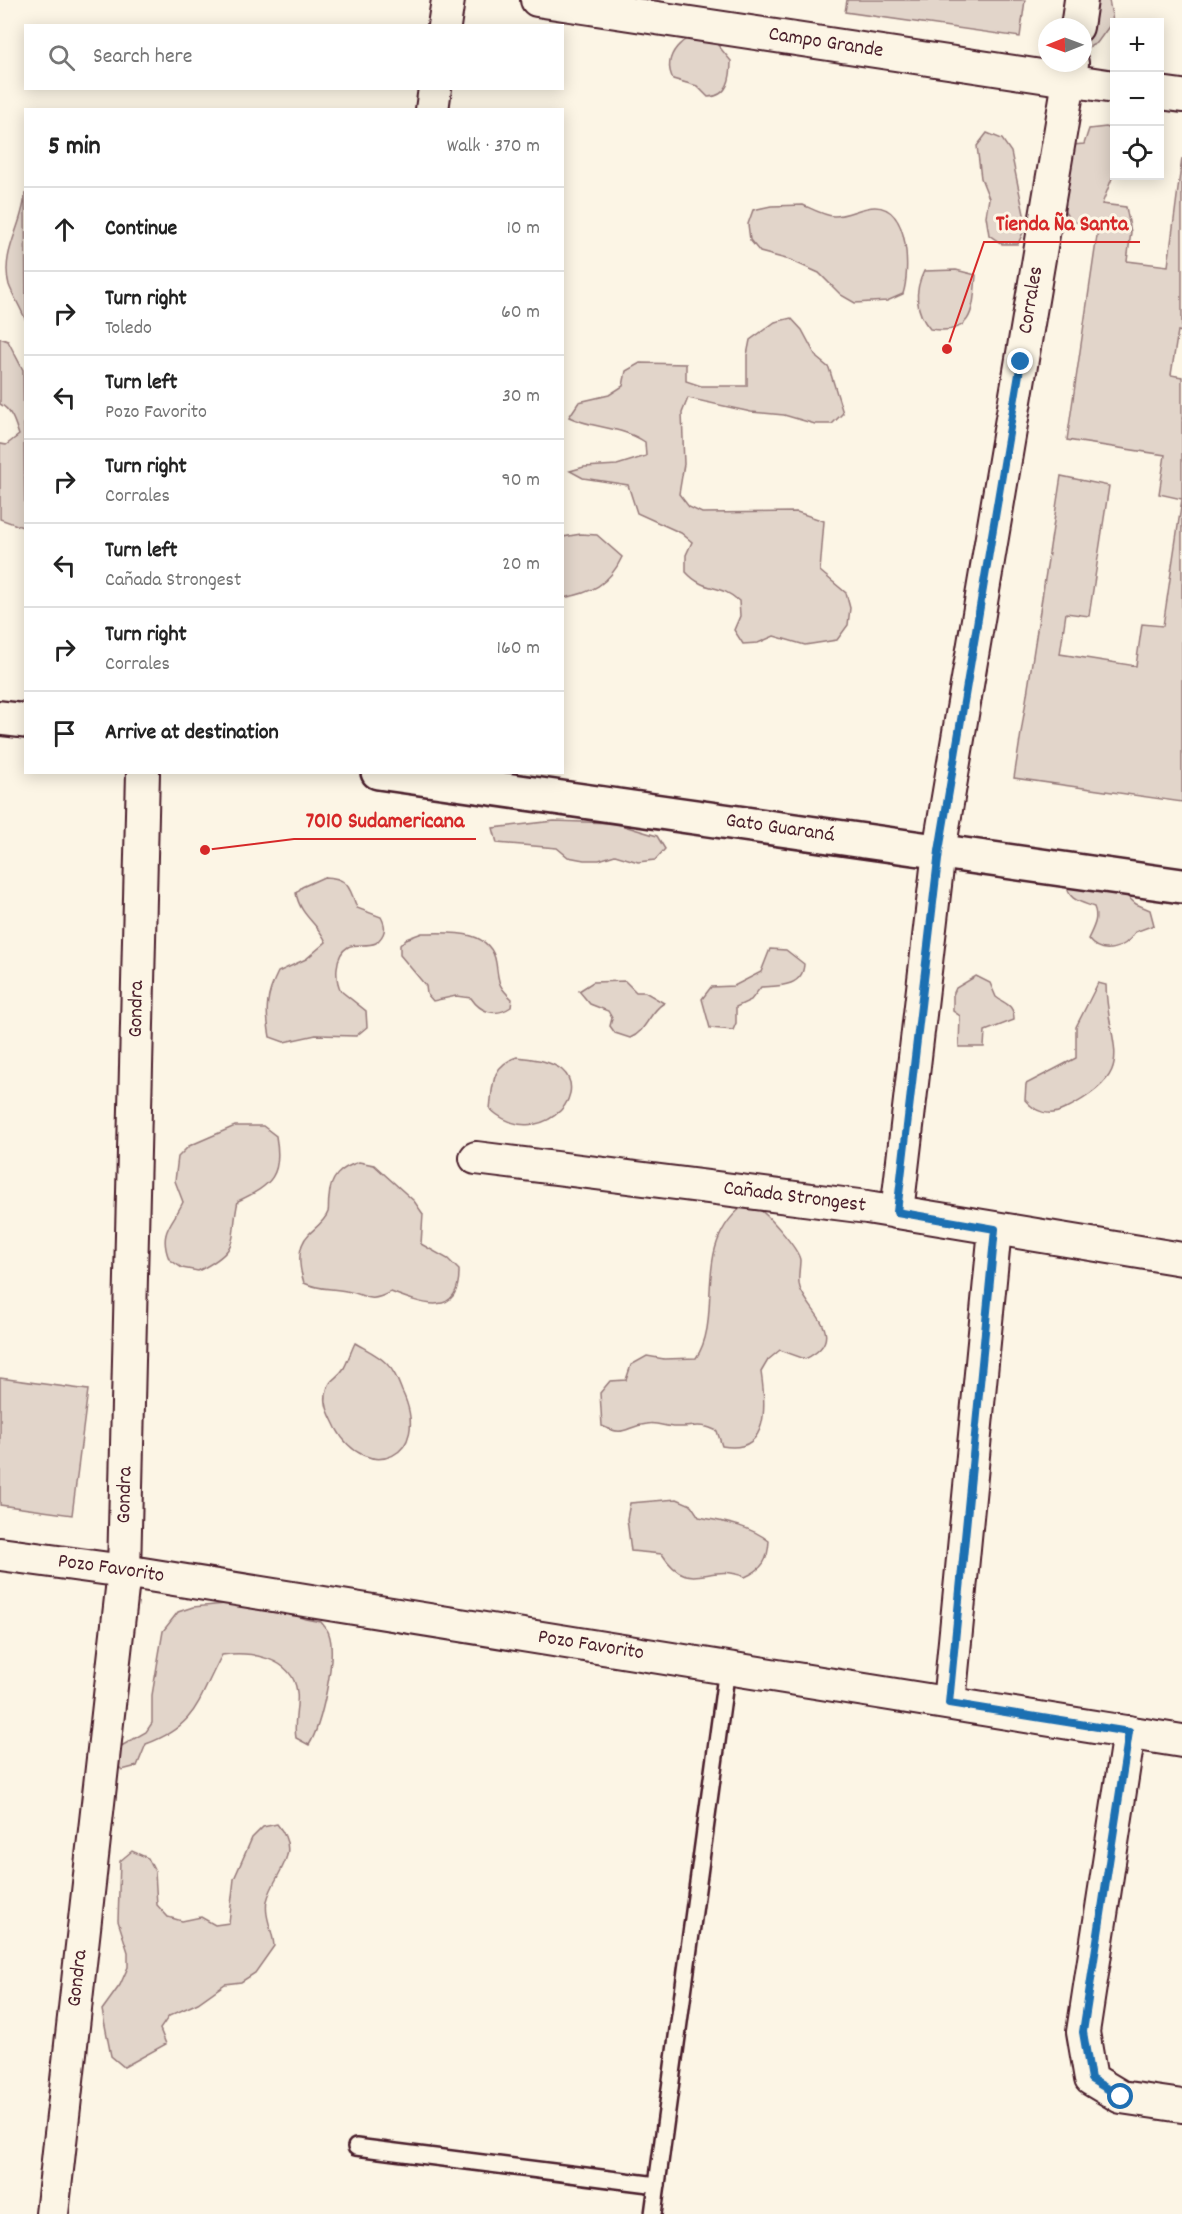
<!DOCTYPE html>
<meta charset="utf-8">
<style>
:root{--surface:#fff;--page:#f2f2f2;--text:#222;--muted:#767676;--line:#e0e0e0}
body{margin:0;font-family:Dekko,sans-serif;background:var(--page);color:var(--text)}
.controls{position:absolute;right:18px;top:18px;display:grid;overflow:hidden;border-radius:0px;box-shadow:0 3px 15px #0003}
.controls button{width:54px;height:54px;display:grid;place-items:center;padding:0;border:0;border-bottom:2px solid var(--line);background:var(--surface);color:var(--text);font:30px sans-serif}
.compass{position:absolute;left:1038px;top:18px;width:54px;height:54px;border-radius:50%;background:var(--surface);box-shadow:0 3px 15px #0003;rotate:269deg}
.stop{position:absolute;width:18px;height:18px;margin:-14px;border:4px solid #1f6fb2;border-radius:50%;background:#fff}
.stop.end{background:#1f6fb2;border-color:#fff;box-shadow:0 2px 6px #0008}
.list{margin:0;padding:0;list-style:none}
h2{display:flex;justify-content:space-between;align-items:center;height:78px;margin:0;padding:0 24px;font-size:26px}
h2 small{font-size:20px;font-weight:400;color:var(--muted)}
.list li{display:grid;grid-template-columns:39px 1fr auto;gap:18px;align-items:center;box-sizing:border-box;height:84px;padding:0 24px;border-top:2px solid var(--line)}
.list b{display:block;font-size:22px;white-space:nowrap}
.list p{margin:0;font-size:20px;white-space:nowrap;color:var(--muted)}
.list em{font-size:20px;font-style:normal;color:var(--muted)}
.icon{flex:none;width:33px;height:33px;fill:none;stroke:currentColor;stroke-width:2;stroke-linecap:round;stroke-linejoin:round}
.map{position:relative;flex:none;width:1182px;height:2214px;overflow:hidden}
.search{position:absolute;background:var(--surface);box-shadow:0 3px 15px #0003;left:24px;top:24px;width:540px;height:66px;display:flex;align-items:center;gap:15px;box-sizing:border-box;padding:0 21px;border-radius:0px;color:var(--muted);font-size:22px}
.panel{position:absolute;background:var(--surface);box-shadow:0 3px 15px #0003;left:24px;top:108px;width:540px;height:666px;border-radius:0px}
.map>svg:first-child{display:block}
.green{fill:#e2d5ca;stroke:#967a7a;stroke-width:1.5}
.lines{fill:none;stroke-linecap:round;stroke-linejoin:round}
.service-casing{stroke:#4a1f2b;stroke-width:20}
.minor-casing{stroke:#4a1f2b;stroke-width:36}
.tertiary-casing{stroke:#4a1f2b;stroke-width:38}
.service{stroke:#fcf5e5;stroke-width:15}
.minor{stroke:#fcf5e5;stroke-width:32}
.tertiary{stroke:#fcf5e5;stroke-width:33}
.route{stroke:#1f6fb2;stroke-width:8}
.labels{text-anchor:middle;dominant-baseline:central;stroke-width:6;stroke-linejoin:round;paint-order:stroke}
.street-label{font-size:21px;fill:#4a1f2b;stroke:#fcf5e5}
.leader{fill:none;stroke:#d62828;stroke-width:2}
.callout-dot{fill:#d62828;stroke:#fcf5e5;stroke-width:2}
.callout-label{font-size:22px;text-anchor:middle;font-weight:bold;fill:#d62828;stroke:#fcf5e5;stroke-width:6;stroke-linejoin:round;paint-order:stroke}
</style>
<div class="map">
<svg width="1182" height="2214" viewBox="0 0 1182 2214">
<rect width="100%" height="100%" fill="#fcf5e5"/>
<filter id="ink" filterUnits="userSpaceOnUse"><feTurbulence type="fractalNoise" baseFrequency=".0167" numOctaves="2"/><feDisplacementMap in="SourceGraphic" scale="12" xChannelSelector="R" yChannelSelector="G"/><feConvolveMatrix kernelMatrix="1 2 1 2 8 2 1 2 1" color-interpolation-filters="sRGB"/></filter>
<g filter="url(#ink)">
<g class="green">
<polygon points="847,0 1025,0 1020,37 845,12"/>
<polygon points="1068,0 1109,0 1113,21 1097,43 1083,50 1083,27 1063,27 1063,8"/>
<path d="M 707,32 L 731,61 C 731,78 728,97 708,97 L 697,86 L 673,79 C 661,55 684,34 707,32 Z"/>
<polygon points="1106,127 1114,130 1114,173 1102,204 1126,207 1131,232 1127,261 1168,266 1182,158 1182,332 1178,331 1171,375 1182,377 1182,802 1014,778 1061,476 1109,486 1089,616 1066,613 1060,654 1136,666 1142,624 1163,626 1182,499 1159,494 1165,455 1067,440 1099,222 1074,222 1068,217 1040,167 1039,159 1049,147 1084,144 1089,129"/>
<polygon points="987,133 1002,139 1011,152 1024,214 1024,230 1018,244 1002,244 989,235 986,216 989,198 981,178 977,146"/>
<path d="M 25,193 L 26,319 L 25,319 C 21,308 13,296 9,285 C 0,252 24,224 25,193 Z"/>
<path d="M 803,205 C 812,209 825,216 834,216 C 848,216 861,207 875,207 C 910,207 910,272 903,294 L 887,301 L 855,303 L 841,295 L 819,273 L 790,260 L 760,252 L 750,240 L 748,224 L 753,210 L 771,206 Z"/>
<path d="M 956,270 L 976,275 C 973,309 974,336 930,329 C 915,312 914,291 924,271 Z"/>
<path d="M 791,318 L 802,330 L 817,358 L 829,368 L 843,413 L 832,424 L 815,424 L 784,415 L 751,412 L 688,398 L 682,413 L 684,464 L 679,494 L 689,507 L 702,513 L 797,512 L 824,521 L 820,571 L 846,593 L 850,608 L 848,625 L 837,640 L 805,645 L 774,636 L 758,643 L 743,644 L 734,630 L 740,616 L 739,601 C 720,583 705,593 686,572 L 686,555 L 692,542 L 681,533 L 637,513 L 628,485 L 583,478 L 570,471 L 584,467 L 617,465 L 646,456 L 645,442 C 621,426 594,429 569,417 L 579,402 L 609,395 L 623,386 L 626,371 L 640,363 L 686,364 L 686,381 L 701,386 L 747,386 L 747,355 L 750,340 L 775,322 Z"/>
<path d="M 0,338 L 8,341 L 23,370 L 25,528 L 0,519 L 0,444 L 6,445 L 19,435 C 15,423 12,410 0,404 Z"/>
<path d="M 581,534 L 597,535 L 622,557 C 609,585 591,593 563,598 L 563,537 Z"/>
<polygon points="554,821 614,823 657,836 665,849 655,860 638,862 615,855 599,860 584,860 568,857 557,848 497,843 493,828"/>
<path d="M 324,877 C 348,877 350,888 357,908 L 381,917 C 387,928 385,935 376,943 C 367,947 356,943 348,947 C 334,955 335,980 341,991 L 366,1011 L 367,1027 L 356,1036 L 316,1035 L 284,1042 L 270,1037 C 265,1010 266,996 278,972 L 306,959 L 326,942 C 318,923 300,916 296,893 L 302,887 Z"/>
<path d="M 1067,884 L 1114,885 L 1136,904 L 1150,910 L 1154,925 L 1135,932 C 1125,950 1101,956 1088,939 C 1093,928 1099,919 1094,907 C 1081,902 1067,900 1067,884 Z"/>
<path d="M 422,933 C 448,933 491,928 496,963 C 499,982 497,985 512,999 L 511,1007 C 496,1017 481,1013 471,998 L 456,996 L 433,1001 L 427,994 L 426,986 L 400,955 L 400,945 L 406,939 Z"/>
<path d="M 770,949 L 786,950 L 804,964 C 803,987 779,986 761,987 L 751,1000 L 736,1007 L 736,1023 L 733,1030 L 710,1028 L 702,999 L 711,987 L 734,986 L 761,972 Z"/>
<path d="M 976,976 L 990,983 L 996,997 C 1006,1005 1014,1004 1014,1020 L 985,1031 L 984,1047 L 959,1047 L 960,1016 L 953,1011 L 953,995 L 956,988 Z"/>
<path d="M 625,981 L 636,992 L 645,992 L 664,1003 C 648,1013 647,1031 630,1038 L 615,1033 L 610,1026 L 612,1018 L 608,1011 L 590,1004 L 579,991 L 593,982 Z"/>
<path d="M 1098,983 L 1106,985 C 1107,1049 1142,1070 1065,1109 C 1050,1117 1036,1113 1025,1100 L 1026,1084 L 1076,1058 L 1076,1027 Z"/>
<path d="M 517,1057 C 532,1059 550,1060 562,1070 C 592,1096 537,1152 490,1109 C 493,1084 491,1066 517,1057 Z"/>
<path d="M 235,1126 L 263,1126 L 276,1136 C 283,1175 272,1185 238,1201 C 229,1241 243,1248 198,1271 L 182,1268 L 169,1259 C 158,1231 173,1224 183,1202 L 175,1181 L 178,1157 L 189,1146 Z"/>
<path d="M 359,1162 L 374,1165 L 414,1201 L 423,1214 L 421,1244 L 448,1259 L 459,1270 C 460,1319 422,1304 391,1292 C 365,1305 369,1294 346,1291 C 330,1288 319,1290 304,1283 C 299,1267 296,1247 309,1234 C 316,1227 325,1221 328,1212 C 329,1208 328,1203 329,1198 C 330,1177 340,1168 359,1162 Z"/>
<path d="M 742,1207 C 746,1208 752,1207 756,1208 C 766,1211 799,1250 800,1260 C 800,1269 797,1280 800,1288 C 809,1313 850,1337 805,1359 L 780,1350 L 768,1360 L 761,1372 C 766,1405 770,1455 722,1446 L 717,1431 C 699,1422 693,1428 675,1427 C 665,1427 657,1422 647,1424 C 625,1426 626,1438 602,1426 L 600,1393 L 610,1381 L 626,1380 L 631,1365 L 647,1356 L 664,1359 L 696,1358 C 724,1317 691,1248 742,1207 Z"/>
<path d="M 355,1343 C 365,1349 378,1355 386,1363 C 394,1370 398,1381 402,1391 C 434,1458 366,1484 336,1428 C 331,1417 324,1407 326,1394 C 329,1377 337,1380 344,1368 C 348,1361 351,1351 355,1343 Z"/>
<polygon points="0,1378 88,1390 72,1515 0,1505"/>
<path d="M 677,1499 L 691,1505 L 699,1517 C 725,1522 748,1525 769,1541 C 768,1560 763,1569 745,1577 C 708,1561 690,1597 662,1554 L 631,1551 L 627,1519 L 630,1503 Z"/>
<path d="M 258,1601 L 305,1619 L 321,1622 C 324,1626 328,1630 329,1634 C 337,1657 321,1726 309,1745 L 296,1738 C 293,1722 299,1707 297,1692 C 293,1657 249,1651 222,1655 C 198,1699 198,1725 146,1744 L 137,1766 L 122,1770 L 116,1764 L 116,1749 L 146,1732 L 152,1723 L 152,1695 L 163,1631 L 178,1612 L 193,1607 Z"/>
<path d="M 277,1824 C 303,1855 275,1870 267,1901 C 264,1916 273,1931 274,1946 L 255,1973 L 241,1982 L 225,1984 L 198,2003 L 169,2016 L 160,2029 L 166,2044 L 124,2067 L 111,2056 L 102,2010 L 120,1985 L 128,1967 L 128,1952 L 118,1921 L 120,1861 L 132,1851 L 148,1858 L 155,1872 L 157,1905 L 168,1917 L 182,1921 L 201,1917 L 215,1925 L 229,1923 L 234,1879 L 252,1838 L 263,1827 Z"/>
</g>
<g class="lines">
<defs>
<g id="service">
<polyline points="356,2147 657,2185"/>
<polyline points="653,2214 727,1668"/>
</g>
<g id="minor">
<path id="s1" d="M 537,0 L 1114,87"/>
<polyline points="444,26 448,0"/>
<polyline points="1077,27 1081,0"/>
<polyline points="1160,93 1182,96"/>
<polyline points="432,110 435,88"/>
<path id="s2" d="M 476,1158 L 867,1207 L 1182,1259"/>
<path id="s3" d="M 897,1212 L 939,851 L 1072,63"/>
<path id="s4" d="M 0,1554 L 124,1571 L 1182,1741"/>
<polyline points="949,1703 995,1229"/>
<polyline points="1129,1732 1083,2032 1091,2079 1121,2097 1182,2106"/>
<path id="s5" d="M 52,2214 L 124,1571 L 143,772"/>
</g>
<g id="tertiary">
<polyline points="0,718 26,721"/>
<path id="s6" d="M 378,772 L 1182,886"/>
</g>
</defs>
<use href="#service" class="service-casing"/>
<use href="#minor" class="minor-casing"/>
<use href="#tertiary" class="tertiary-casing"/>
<use href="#service" class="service"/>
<use href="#minor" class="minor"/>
<use href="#tertiary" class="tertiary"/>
</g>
</g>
<g class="lines" filter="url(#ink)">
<polyline class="route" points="1021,362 939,851 897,1212 995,1229 949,1703 1129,1732 1083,2032 1091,2079 1121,2097"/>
</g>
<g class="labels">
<g class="street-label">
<text stroke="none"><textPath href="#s1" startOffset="292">Campo Grande</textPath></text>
<text stroke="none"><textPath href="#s3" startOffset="922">Corrales</textPath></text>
<text stroke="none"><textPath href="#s6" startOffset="406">Gato Guaraná</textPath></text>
<text stroke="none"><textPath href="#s5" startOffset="1209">Gondra</textPath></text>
<text stroke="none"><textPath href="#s2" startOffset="321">Cañada Strongest</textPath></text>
<text stroke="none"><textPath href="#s5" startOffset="723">Gondra</textPath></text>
<text stroke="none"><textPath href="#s4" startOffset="112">Pozo Favorito</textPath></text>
<text stroke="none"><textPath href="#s4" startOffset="598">Pozo Favorito</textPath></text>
<text stroke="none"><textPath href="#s5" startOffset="237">Gondra</textPath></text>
</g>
</g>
<path class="leader" d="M947 349L984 242H1140M205 850L294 839H476"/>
<g class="callout-dot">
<circle cx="947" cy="349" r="6"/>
<circle cx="205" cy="850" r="6"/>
</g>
<g class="callout-label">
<text x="1062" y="230">Tienda Ña Santa</text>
<text x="385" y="827">7010 Sudamericana</text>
</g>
</svg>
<div class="controls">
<button>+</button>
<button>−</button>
<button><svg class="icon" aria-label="locate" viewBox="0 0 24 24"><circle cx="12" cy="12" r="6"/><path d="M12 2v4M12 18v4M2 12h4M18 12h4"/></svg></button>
</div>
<svg class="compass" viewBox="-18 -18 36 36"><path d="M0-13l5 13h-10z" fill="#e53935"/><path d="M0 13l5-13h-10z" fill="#767676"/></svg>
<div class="stop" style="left:1121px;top:2097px"></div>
<div class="stop end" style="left:1021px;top:362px"></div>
<div class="search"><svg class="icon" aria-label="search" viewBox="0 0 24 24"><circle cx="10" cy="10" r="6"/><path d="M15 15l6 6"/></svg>Search here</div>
<section class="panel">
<h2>5 min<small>Walk · 370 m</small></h2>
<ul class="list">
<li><svg class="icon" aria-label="ahead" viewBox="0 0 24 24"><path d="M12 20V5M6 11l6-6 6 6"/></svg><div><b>Continue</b></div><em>10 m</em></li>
<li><svg class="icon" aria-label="right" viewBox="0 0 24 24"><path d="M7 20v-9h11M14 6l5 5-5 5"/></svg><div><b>Turn right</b><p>Toledo</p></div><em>60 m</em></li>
<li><svg class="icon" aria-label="left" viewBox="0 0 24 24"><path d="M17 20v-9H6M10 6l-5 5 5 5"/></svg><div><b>Turn left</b><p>Pozo Favorito</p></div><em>30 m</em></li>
<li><svg class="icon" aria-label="right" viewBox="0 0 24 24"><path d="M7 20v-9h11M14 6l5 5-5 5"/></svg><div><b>Turn right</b><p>Corrales</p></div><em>90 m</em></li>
<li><svg class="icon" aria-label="left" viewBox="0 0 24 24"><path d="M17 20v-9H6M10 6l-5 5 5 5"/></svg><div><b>Turn left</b><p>Cañada Strongest</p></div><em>20 m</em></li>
<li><svg class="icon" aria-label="right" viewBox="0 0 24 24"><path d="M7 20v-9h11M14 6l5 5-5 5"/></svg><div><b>Turn right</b><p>Corrales</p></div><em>160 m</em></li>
<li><svg class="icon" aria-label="arrive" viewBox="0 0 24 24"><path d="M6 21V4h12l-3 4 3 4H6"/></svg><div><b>Arrive at destination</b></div></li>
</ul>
</section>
</div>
